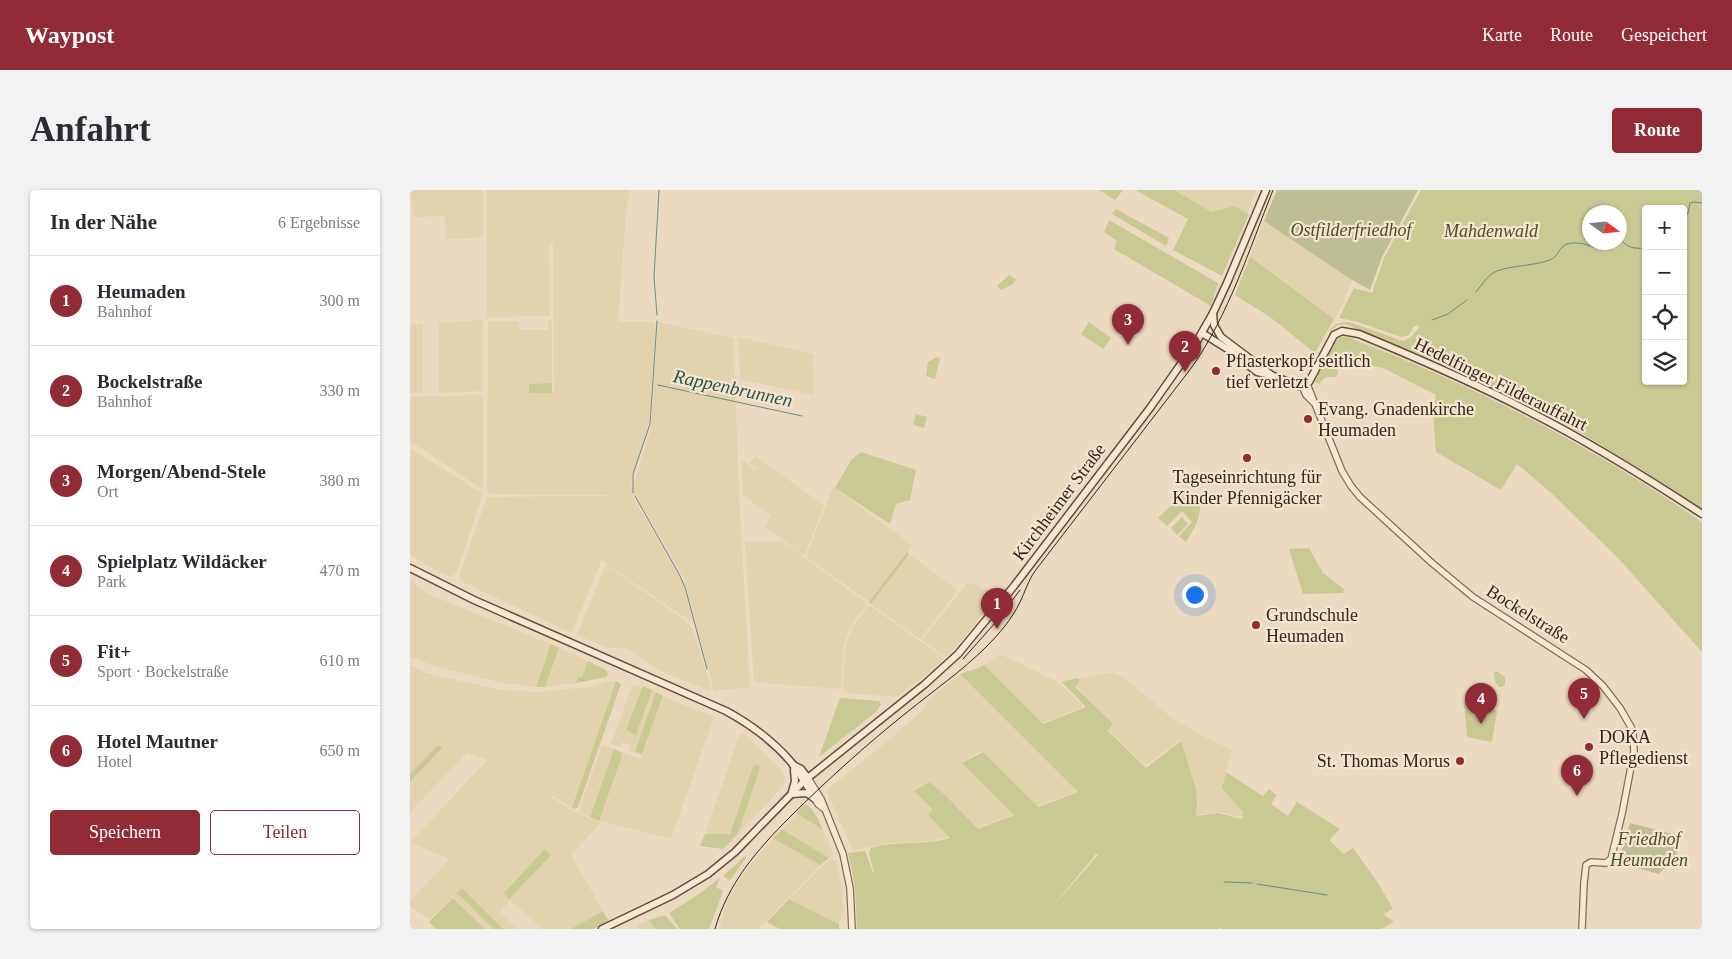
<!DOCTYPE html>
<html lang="de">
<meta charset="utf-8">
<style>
:root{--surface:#fff;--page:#f2f2f3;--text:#2b2b33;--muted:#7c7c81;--line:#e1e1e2;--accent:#912b36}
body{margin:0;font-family:Georgia,serif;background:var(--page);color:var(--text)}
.controls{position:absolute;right:15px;top:15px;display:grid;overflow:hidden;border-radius:5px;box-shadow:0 1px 4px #0004}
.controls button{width:45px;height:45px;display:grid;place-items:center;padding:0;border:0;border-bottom:1px solid var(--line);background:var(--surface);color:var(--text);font:25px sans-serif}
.compass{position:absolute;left:1172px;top:15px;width:45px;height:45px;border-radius:50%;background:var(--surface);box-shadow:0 1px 4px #0004;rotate:105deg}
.you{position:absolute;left:784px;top:404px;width:18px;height:18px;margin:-12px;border:4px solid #fff;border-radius:50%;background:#1a73e8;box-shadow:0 0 0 8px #1a73e833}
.badge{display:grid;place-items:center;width:32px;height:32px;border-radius:50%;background:var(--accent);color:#fff;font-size:16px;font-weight:700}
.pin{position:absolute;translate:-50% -41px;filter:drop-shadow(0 1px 2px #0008)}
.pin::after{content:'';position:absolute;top:26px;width:18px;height:15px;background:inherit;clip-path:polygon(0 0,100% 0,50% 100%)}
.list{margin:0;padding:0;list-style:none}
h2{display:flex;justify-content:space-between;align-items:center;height:65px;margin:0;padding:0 20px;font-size:21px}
h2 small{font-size:16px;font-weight:400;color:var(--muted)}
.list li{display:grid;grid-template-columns:32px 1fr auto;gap:15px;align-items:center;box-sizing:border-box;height:90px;padding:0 20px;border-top:1px solid var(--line)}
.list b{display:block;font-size:19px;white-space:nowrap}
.list p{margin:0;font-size:16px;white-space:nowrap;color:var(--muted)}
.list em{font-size:16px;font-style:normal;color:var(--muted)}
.actions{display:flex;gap:10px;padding:15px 20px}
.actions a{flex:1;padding:11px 0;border:1px solid var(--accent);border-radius:5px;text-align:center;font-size:18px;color:var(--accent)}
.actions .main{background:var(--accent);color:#fff}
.icon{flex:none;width:28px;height:28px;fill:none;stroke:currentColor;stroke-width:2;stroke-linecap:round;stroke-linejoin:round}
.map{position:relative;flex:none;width:1292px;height:739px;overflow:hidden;border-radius:5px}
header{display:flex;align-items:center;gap:30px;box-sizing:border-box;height:70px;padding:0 25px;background:var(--accent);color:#fff}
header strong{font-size:24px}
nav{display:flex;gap:28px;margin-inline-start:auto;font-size:18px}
.intro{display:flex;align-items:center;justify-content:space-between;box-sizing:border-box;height:120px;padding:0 30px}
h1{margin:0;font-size:35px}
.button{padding:12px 22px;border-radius:5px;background:var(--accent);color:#fff;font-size:18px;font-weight:700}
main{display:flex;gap:30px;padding:0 30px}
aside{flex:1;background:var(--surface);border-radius:5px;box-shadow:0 1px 4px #0004}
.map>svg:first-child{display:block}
.farmland{fill:#e1d3ad}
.green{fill:#c9c994;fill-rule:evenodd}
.cemetery{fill:#bdbe94}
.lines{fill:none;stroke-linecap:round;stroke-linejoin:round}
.stream{stroke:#6a8b80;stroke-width:1}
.tertiary-casing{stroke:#846b58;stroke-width:8}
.secondary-casing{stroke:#664c3c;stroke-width:9}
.tertiary{stroke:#f7e8d2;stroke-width:5.5}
.secondary{stroke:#f7e8d2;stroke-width:6}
.tram{stroke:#34251c;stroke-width:1}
.poi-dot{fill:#912b36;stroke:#f4e5cf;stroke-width:2}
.labels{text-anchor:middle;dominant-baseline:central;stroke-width:4.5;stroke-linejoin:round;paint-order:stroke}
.park-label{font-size:18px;font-style:italic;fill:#495024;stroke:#f4e5cf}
.poi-label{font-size:18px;fill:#34251c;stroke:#f4e5cf;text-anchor:start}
.street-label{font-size:18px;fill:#34251c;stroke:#f4e5cf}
.water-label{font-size:19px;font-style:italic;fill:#2c534d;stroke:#f4e5cf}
</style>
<header>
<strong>Waypost</strong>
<nav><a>Karte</a><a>Route</a><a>Gespeichert</a></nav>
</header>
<div class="intro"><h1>Anfahrt</h1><a class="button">Route</a></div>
<main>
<aside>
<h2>In der Nähe<small>6 Ergebnisse</small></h2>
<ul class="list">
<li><span class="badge">1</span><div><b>Heumaden</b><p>Bahnhof</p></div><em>300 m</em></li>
<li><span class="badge">2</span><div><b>Bockelstraße</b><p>Bahnhof</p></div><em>330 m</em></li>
<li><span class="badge">3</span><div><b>Morgen/Abend-Stele</b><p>Ort</p></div><em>380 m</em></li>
<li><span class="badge">4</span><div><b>Spielplatz Wildäcker</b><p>Park</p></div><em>470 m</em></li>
<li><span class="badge">5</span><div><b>Fit+</b><p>Sport · Bockelstraße</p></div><em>610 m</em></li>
<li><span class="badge">6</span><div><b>Hotel Mautner</b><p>Hotel</p></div><em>650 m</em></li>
</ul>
<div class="actions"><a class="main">Speichern</a><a>Teilen</a></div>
</aside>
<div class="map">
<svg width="1292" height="739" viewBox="0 0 1292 739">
<rect width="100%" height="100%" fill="#ecdac0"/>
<g class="farmland">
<polygon points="0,0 73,0 73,46 68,48 36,49 35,30 33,26 4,27"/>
<polygon points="77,0 220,0 216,22 208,132 244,132 246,138 238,236 223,283 221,294 223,307 272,391 284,434 195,373 192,369 162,443 52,392 49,387 77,307 195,306 194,330 196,305 79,304 77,301 78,131 108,131 109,140 138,140 138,131 142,131 142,193 119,194 119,203 144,202 143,53 139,54 140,126 77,127"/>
<polygon points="764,0 846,0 837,23 824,16 802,22"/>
<polygon points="854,31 942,90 929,122 924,129 840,67"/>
<polygon points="73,130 73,201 29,203 29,133"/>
<polygon points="248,132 323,148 330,321 340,497 304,501 274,388 224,302 224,293 241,238"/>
<polygon points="13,134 13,202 0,203 0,135"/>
<polygon points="328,147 403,164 404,205 330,189"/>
<polygon points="73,205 73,300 0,251 0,207"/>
<polygon points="2,259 73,304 47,382 43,386 40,387 19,376 0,365 0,261"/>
<polygon points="345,266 414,315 395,364 392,365 355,336 361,326 333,305 331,269 346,280 347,278 340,273"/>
<polygon points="423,297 502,355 459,412 396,367"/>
<polygon points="369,349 458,414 445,430 437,444 434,455 431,499 344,492 335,352 367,351"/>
<polygon points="499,364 548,400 510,449 461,414"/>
<polygon points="196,375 273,429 283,439 301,497 300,500 297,500 251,481 240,475 225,463 218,459 195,457 167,445"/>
<polygon points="0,391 21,405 141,454 126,497 93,493 27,477 0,467"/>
<polygon points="557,393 567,395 587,405 553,449 536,467 512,450"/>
<polygon points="459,415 531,466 532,471 487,507 436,503 433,499 435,460 438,448 443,436"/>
<polygon points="149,458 178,471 172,487 168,487 166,493 135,497"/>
<polygon points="587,466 593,466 602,469 648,492 672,515 672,517 632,533 574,475"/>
<polygon points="0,475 16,483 90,500 126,502 178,497 198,491 206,491 162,618 143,606 141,607 161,620 191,633 161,665 193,721 161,739 133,739 100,710 90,722 107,739 93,739 52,698 47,703 84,739 75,739 43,707 20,729 0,717 0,711 40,669 0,653 77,570 57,563 0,622 0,592 33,558 27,556 0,584"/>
<polygon points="695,483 703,483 713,487 762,528 789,544 822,560 812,598 833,622 833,627 809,622 785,625 787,613 786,599 770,550 737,574 733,573 699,540 703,532 665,496 670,491 668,488"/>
<polygon points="550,484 668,601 627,616 571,561 552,572 604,624 567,638 518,591 504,599 504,601 522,620 518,625 540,647 519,651 481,653 443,660 419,607 417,600 481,548 513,520 519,509"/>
<polygon points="223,494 233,496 216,540 225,544 242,500 246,502 225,562 220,561 221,556 212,552 210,557 201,554"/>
<polygon points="253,506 304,527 261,649 189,631 213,563 231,569"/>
<polygon points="330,543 337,546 369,578 375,588 374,595 327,645 351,576 344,574 320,644 295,644"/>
<polygon points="192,555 204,559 180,627 170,622 170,618"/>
<polygon points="387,624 413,640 422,661 421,667 419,668 372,639"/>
<polygon points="363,648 410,675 348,739 309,739 316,715 326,695 333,684"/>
<polygon points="420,669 423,669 426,671 431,694 434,718 433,726 429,734 379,709"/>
<polygon points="239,730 246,739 230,739 227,735"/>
</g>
<g class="green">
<polygon points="689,0 713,0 705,10"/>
<polygon points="725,0 764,0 802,22 824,16 839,24 812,86 763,60 778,29"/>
<path d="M 1011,0 L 1292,0 L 1292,319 L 1240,285 L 1173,244 L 1114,212 L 1024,170 L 935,134 C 926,135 923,137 918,145 C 922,134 928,132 939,132 L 993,151 L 1001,147 L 1010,136 L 1004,136 L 999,145 L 991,147 L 948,132 L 929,128 L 944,98 L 962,103 L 974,68 ZM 1236,19 L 1273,19 L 1273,191 L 1236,191 ZM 1180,22 L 1210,22 L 1210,52 L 1180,52 Z"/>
<polygon points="706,19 759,48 756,56 702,24"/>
<polygon points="699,30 808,93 801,116 704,59 707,51 694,42"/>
<polygon points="840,67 924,129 905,163 860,127 825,105"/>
<polygon points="599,85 606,89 602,95 591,100 587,96"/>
<polygon points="679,132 701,148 693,159 671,144"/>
<path d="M 931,147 L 937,147 C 1064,195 1180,255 1292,332 L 1292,462 L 1208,368 L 1139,301 L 1107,274 L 1091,300 L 1026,262 L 1023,221 L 1026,205 L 973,178 L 933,170 L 928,177 L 927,187 L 916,187 L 908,194 L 905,192 C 911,177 916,155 931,147 Z"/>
<polygon points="527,167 530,168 525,189 516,186 518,172"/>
<polygon points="142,193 142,203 119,203 119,194"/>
<polygon points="506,224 517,227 514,238 503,235"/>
<polygon points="451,262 506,280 500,310 486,314 480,334 425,298 441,270"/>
<path d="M 771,304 L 790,314 C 790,332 784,338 776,352 L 769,346 L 782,332 L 772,321 L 757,336 L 748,328 L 766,311 Z"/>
<polygon points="772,327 778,334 767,345 761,338"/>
<polygon points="899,358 913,383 934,399 933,403 893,404 879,359"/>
<polygon points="497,362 499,364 461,414 459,412"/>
<polygon points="141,454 149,458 135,497 126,497"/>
<polygon points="178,471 196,480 198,484 197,487 166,493 168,487 172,487"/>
<path d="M 574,475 L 633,534 L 676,517 L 652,492 L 654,491 L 668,488 L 670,491 L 665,497 L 703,533 L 698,541 L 736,578 L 771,551 L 786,599 L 787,613 L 786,626 L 808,623 L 832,629 L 833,622 L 812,598 L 816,582 L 853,606 L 859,599 L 867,605 L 861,614 L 878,626 L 887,612 L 930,639 L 919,650 L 934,664 L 943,658 L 968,693 L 983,719 L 973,724 L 984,732 L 971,739 L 811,739 L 809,736 L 809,739 L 447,739 L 445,696 L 438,663 L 455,661 L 463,682 L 464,682 L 459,663 L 461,658 C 487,650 514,656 540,648 L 518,625 L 522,619 L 504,601 L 505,600 L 519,592 L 534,604 L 568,639 L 604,625 L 552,573 L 573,562 L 628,617 L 668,602 L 550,484 L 569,478 ZM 686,664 L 688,665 L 638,722 Z"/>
<polygon points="1084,482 1088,482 1095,487 1095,495 1092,497 1089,497 1085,492"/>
<polygon points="206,491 211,494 168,617 165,619 162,618"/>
<polygon points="233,496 242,500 226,545 216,540"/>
<polygon points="246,502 253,506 232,564 225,562"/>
<polygon points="430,508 469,511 471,514 467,521 409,567"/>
<polygon points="1054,511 1087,521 1082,552 1057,547"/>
<polygon points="27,556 33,557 0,592 0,584"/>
<polygon points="204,559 213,563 189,631 180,627"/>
<polygon points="344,574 351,576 327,645 313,659 290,656 295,644 320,644"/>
<path d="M 395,614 C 404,618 409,631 413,640 L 386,623 Z"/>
<polygon points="372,639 378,643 419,668 410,675 363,648"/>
<polygon points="135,659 141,665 99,709 94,703"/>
<polygon points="335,666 336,668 320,690 313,686"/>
<polygon points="310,688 306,697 313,701 299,739 270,739 259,723 289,704"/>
<polygon points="52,698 93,739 84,739 47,703"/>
<polygon points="43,708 75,739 26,739 19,732"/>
<polygon points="379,709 429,734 429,739 370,739 357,732"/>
<polygon points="193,721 199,732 183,739 161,739"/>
<polygon points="255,725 267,739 246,739 239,730"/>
</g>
<g class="cemetery">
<polygon points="867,0 1008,0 972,67 960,100 942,90 854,31"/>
<polygon points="1220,633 1271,646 1266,665 1249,684 1208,673"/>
</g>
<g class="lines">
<g class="stream">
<polyline points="1273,31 1278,23 1280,13 1284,12 1292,13"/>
<path d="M 1210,48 C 1217,58 1223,59 1236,58"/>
<path d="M 1066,102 C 1072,95 1078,84 1087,81 C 1104,75 1123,76 1140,70 C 1148,67 1149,57 1157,54 C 1166,51 1178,55 1187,58 L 1193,52"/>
<polyline points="247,125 244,87 249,0"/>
<polyline points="1022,130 1038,124 1057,110"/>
<polyline points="248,195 392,226"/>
<polyline points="223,303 223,284 240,234 247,131"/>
<polyline points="225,306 269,384 275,397 297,479"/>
<polyline points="814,692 842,693"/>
<polyline points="847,694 917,705"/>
</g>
<defs>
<g id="tertiary">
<polyline points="897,194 932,281 941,296 950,307 1022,373 1063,407 1176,480 1193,496 1210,518 1221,537 1223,544 1224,561 1212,624 1201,669 1196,673 1181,672 1176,675 1174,693 1172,739"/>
<polyline points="892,196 896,205 903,212"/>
<polyline points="398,588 411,609 433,664 440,698 442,739"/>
<polyline points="394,591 408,614 413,618"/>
</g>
<g id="secondary">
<polyline points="803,123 804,135 811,147 860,184"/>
<path d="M 792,143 L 819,160 L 847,182 L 861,185 L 888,196 L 892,196 L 899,192 L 924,145 L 932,141 L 949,144 C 1007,168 1066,193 1122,223 C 1181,253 1237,288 1292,324"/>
<path d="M 0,378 L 64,410 L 316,521 C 340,534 363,551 381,572 C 386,578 390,585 394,591"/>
<polyline points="383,575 391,579 398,588"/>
<polyline points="382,602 385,591 384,580"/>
<polyline points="382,604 397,603 405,609"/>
<polyline points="192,739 263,705 298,684 325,662 394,591 515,494 548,464 604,396 740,218 787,151 803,123 817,93 856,0"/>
</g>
</defs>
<use href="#tertiary" class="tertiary-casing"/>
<use href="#secondary" class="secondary-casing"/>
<use href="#tertiary" class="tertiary"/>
<use href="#secondary" class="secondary"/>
<g class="tram">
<polyline points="553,469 585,433 610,400"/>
<path d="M 305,739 C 318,693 347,660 380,627 C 417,590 456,555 496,523 C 523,501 552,481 576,457 C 589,444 602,429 610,412 C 615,402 618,391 625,381 L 782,177 C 819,124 839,60 863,0"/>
</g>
</g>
<g class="poi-dot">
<circle cx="806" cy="181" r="5"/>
<circle cx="898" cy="229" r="5"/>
<circle cx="837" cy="268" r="5"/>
<circle cx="846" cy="435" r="5"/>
<circle cx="1179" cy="557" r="5"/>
<circle cx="1050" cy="571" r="5"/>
</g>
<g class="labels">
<g class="park-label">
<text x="941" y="40">Ostfilderfriedhof</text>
<text x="1081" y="41">Mahdenwald</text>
<text x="1239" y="649">Friedhof<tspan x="1239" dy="21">Heumaden</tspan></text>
</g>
<g class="poi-label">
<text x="816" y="171">Pflasterkopf seitlich<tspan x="816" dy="21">tief verletzt</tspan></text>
<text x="908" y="219">Evang. Gnadenkirche<tspan x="908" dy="21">Heumaden</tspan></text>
<text x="837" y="287" text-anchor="middle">Tageseinrichtung für<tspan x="837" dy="21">Kinder Pfennigäcker</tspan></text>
<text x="856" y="425">Grundschule<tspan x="856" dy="21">Heumaden</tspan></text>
<text x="1189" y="547">DOKA<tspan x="1189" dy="21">Pflegedienst</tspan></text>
<text x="1040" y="571" text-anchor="end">St. Thomas Morus</text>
</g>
<g class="street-label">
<text transform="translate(1091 194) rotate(26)">Hedelfinger Filderauffahrt</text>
<text transform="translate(649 312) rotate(-53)">Kirchheimer Straße</text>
<text transform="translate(1118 424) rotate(32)">Bockelstraße</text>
</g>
<g class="water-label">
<text transform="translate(323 198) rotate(12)">Rappenbrunnen</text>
</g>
</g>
</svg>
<div class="controls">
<button>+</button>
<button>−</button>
<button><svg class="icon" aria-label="locate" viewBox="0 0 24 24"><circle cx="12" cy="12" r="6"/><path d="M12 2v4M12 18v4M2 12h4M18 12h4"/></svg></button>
<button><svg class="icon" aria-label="layers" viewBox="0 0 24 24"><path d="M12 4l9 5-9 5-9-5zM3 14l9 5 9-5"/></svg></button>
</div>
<svg class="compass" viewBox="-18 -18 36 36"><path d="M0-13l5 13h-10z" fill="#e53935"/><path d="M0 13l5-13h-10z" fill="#7c7c81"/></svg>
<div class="you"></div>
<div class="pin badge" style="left:587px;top:439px">1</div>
<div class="pin badge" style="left:775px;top:182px">2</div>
<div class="pin badge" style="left:718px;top:155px">3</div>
<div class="pin badge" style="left:1071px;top:534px">4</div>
<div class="pin badge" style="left:1174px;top:529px">5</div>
<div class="pin badge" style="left:1167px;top:606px">6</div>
</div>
</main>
